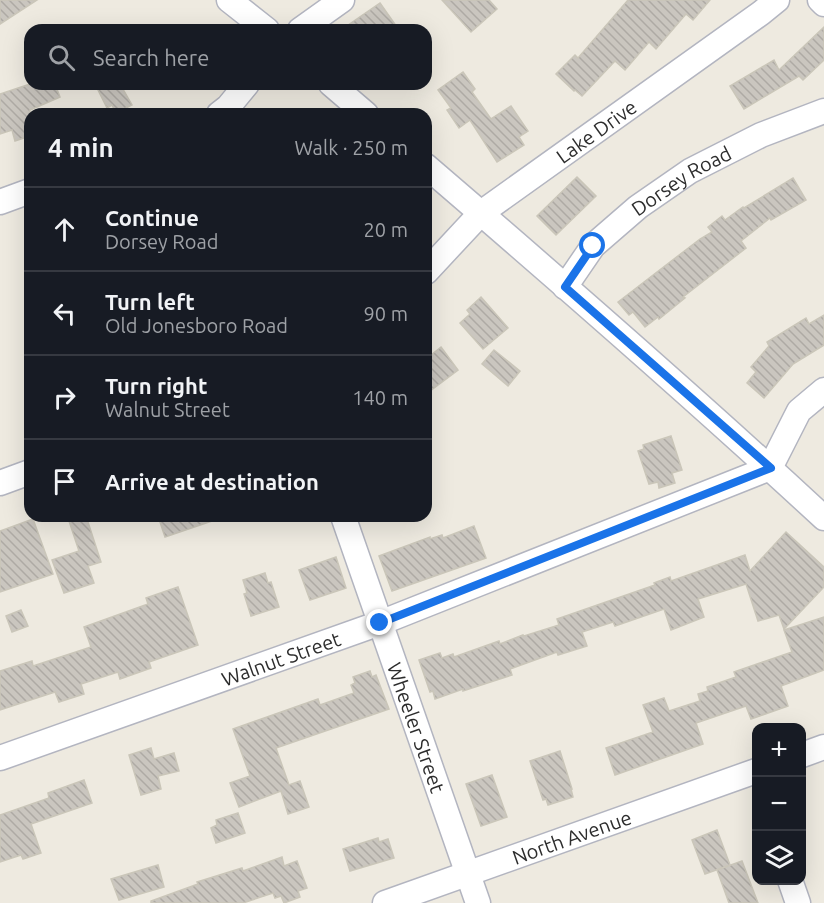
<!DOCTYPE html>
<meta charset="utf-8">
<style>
:root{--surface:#171b24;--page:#20242c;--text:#f1f3f6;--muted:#9ea1a6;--line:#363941}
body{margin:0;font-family:Ubuntu,sans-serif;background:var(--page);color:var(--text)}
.controls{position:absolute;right:18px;bottom:18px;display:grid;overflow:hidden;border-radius:12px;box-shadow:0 6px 24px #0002}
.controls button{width:54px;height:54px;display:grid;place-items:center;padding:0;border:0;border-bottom:2px solid var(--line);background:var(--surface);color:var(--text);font:30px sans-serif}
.stop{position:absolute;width:18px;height:18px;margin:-14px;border:4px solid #1a73e8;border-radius:50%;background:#fff}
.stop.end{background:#1a73e8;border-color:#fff;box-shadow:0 2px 6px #0008}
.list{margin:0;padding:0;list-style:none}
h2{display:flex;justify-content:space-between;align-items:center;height:78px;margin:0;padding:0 24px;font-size:26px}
h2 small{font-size:20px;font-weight:400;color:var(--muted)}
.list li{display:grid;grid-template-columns:39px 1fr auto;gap:18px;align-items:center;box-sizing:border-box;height:84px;padding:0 24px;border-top:2px solid var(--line)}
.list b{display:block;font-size:22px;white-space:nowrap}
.list p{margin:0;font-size:20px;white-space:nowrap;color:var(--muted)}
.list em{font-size:20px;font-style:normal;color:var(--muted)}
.icon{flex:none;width:33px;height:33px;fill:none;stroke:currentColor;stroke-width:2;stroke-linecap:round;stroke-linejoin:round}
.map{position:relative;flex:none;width:824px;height:903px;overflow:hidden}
.search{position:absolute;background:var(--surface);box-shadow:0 6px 24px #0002;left:24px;top:24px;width:408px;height:66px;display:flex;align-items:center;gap:15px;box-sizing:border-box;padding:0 21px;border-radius:18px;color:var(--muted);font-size:22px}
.panel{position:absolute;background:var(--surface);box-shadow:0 6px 24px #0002;left:24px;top:108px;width:408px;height:414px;border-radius:18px}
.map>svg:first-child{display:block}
.building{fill:url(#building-back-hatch);stroke:#cac6b9;stroke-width:1.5}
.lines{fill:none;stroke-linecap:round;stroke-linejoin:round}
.street-casing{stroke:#b3b5c0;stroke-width:27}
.street{stroke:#fff;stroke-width:24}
.route{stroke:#1a73e8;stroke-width:8}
.labels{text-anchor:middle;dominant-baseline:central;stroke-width:6;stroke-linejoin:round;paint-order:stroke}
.street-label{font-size:20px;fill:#2d2d2d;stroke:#fff}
</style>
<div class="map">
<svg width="824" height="903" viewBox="0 0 824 903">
<defs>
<pattern id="building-back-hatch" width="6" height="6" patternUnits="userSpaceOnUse" patternTransform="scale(1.5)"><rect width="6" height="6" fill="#cac6bf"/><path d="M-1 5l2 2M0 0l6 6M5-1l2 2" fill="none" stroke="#aeaaa4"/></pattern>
</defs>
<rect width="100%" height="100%" fill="#eeeae0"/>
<g class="building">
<polygon points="0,0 37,0 0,24"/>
<polygon points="442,0 489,0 497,9 471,32"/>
<polygon points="628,0 710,0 693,20 686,14 656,49 649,42 625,70 615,61 582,96 575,90 574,91 556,74 575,55 578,58"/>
<polygon points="380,3 399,30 341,30"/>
<polygon points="824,27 824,60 803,80 799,76 744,109 730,86 774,60 779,70"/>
<polygon points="463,72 475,89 472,92 491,119 511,106 528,131 519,137 524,145 497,162 470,120 459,128 447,110 451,108 438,90"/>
<polygon points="30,84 55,84 60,97 30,110 30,136 15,141 12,130 0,134 0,94"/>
<polygon points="95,84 120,84 132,105 116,113 112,105 107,108"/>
<polygon points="577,177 596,196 556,235 537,216"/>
<polygon points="793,178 806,200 771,220 770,218 741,241 746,248 683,297 685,298 659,319 658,317 645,327 633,312 629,315 618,302 700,239 712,232 708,227 722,216 725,220 743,207 744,208"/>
<polygon points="481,297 508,328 483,349 460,323 470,314 467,310"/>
<polygon points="824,315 824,345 793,364 764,398 747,383 756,372 751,367 769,346 767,342 806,318 809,324"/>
<polygon points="441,347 458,370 426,394 426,359"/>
<polygon points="494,350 520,371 508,386 482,364"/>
<polygon points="671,436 682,470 672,473 675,483 659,488 658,482 649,484 638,451 644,449 643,445"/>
<polygon points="86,516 101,562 88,566 94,583 64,593 52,560 79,551 69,521"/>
<polygon points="158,516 218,516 218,519 165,537"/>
<polygon points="33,519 53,574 0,592 0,531"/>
<polygon points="474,526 486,558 392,591 379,556 430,537 430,539 442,535 443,538"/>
<polygon points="786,532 824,567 824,587 784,629 779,615 758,621 746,584 698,599 704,617 671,630 664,609 615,626 613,622 582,632 587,646 558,655 557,652 510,669 512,675 463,691 463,689 435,699 433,691 430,692 419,660 440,653 442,658 453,654 454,657 499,641 500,644 523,635 524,636 559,625 557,619 655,585 654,583 670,577 671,581 745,555 750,571"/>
<polygon points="336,557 346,588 310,600 299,570"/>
<polygon points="265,573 268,583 271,582 279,607 251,616 244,594 247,593 243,580"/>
<polygon points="178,587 198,645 149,662 151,668 120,679 118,672 81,684 84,694 59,702 55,692 0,710 0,671 32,661 33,666 91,647 84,627 148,604 146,598"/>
<polygon points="21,610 28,626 12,632 6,616"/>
<polygon points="824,617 824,670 781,686 788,706 751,719 746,706 696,723 703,744 615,775 606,748 653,732 643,705 664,698 669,711 700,701 698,694 708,691 707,687 736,677 734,672 792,652 784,630"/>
<polygon points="370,671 372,677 376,675 389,709 276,748 289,785 300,781 309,807 288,814 281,791 239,807 230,783 250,776 233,729 318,699 320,705 354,693 351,685 355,683 353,677"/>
<polygon points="151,748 154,759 174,753 179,771 158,776 161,789 141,795 129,755"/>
<polygon points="560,751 572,789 571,789 573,797 548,805 546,799 543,800 530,761"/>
<polygon points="492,775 507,817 481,826 466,784"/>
<polygon points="84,780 92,803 31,824 41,853 23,859 21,855 0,862 0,815 49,798 48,793"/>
<polygon points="238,813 245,833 216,843 211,828 217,825 216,820"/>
<polygon points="717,830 730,865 705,874 692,840"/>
<polygon points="378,838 379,842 388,839 394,858 350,871 343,849"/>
<polygon points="282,857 284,866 297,861 307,888 298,891 300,897 284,903 281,896 275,898 273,893 243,903 151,903 151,901 198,884 197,882 242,868 243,871"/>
<polygon points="742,861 758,903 729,903 717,870"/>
<polygon points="158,865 164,887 119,900 111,879"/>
</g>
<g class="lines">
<defs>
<g id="street">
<polyline points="229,0 267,30"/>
<polyline points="820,0 824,4"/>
<polyline points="300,30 342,0"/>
<polyline points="331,84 366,114"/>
<polyline points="219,114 228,107 247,84"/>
<path d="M 426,166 C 560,281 694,398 824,518"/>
<polyline points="0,202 30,191"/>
<path id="s1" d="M 426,272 L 481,213 L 761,13 L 777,0"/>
<path id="s2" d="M 565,287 L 593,246 L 638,207 L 690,171 L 761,135 L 824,111"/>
<polyline points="0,483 30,472"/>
<path id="s3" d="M 343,516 L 478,903"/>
<polyline points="802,755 824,747"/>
<path id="s4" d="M 0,758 L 380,623 L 770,468 L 799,411 L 824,390"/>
<polyline points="790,880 798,903"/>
<path id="s5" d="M 385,903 L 756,771"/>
</g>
</defs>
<use href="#street" class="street-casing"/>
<use href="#street" class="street"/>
</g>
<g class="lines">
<polyline class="route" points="380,623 771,468 565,287 593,246"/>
</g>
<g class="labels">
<g class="street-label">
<text stroke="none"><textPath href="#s1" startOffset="222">Lake Drive</textPath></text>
<text stroke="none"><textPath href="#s2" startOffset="160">Dorsey Road</textPath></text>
<text stroke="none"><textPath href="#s4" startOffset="298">Walnut Street</textPath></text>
<text stroke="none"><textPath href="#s3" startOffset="224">Wheeler Street</textPath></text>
<text stroke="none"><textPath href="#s5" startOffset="198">North Avenue</textPath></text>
</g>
</g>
</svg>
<div class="controls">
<button>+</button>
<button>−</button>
<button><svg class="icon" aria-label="layers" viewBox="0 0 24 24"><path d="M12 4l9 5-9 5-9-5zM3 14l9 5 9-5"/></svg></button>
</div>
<div class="stop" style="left:593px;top:246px"></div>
<div class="stop end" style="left:380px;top:623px"></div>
<div class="search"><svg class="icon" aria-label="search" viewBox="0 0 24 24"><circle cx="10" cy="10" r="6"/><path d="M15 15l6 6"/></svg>Search here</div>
<section class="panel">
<h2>4 min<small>Walk · 250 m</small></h2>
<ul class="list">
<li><svg class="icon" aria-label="ahead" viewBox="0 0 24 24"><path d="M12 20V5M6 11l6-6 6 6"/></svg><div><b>Continue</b><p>Dorsey Road</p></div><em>20 m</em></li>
<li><svg class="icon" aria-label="left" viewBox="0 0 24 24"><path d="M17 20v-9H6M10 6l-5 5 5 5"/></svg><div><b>Turn left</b><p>Old Jonesboro Road</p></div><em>90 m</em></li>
<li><svg class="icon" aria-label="right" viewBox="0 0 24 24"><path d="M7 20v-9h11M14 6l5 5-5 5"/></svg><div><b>Turn right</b><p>Walnut Street</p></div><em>140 m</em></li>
<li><svg class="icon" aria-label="arrive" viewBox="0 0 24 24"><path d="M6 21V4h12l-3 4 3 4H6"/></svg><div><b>Arrive at destination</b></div></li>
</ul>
</section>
</div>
